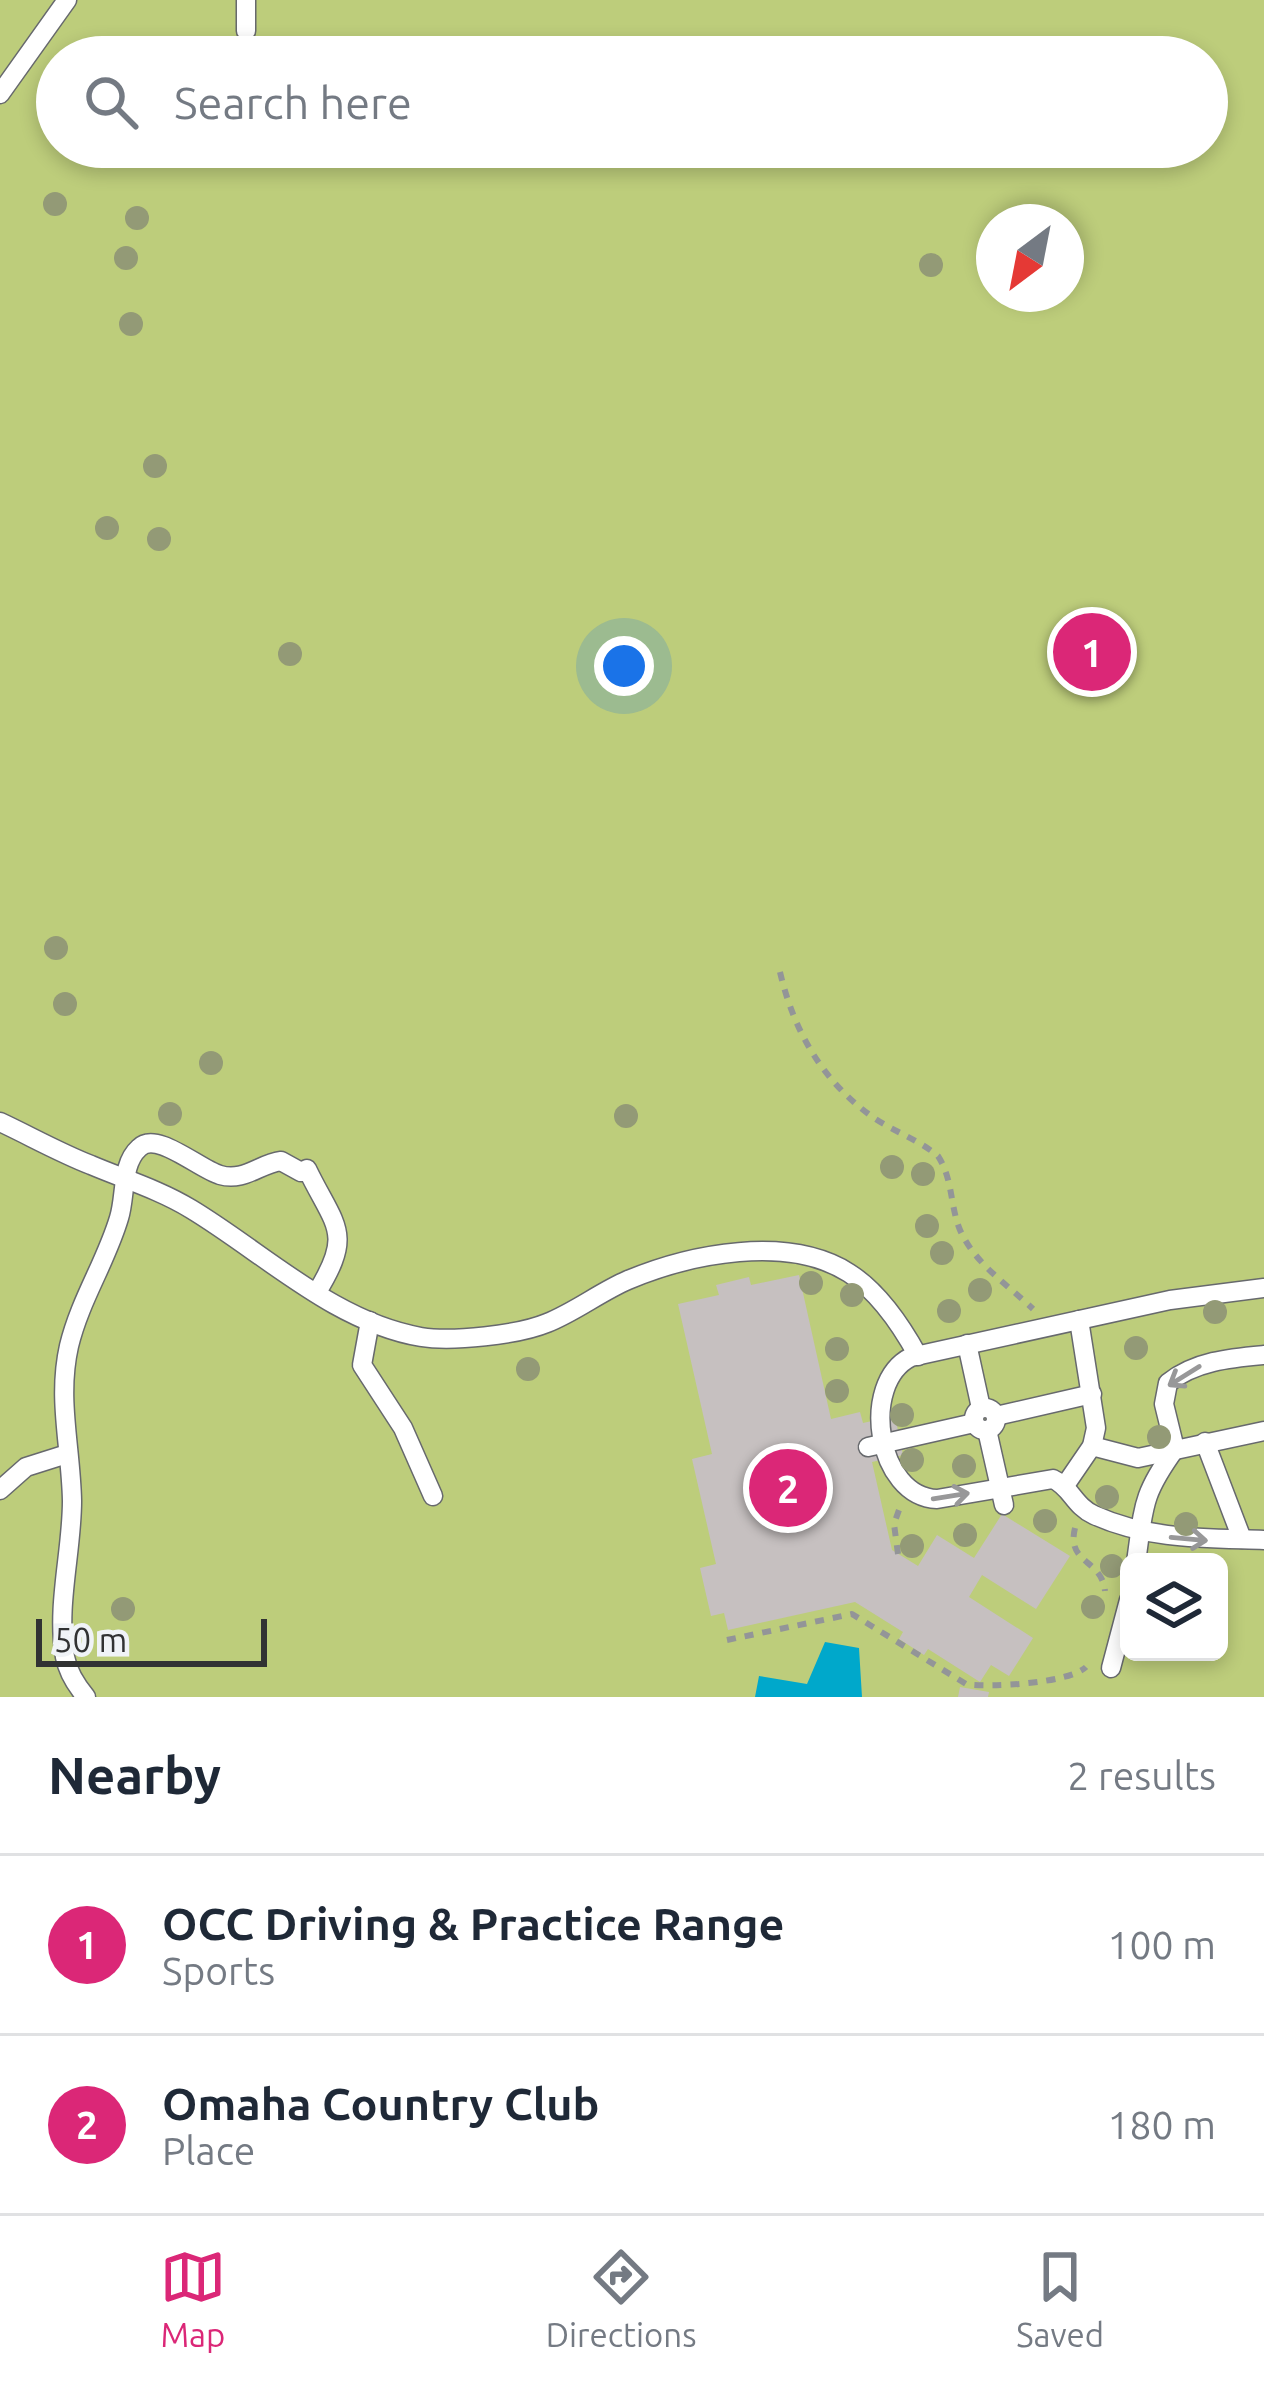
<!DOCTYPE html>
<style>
:root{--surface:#fff;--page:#f2f2f3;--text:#1f2937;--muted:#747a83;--line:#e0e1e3;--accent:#db2777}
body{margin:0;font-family:Ubuntu,sans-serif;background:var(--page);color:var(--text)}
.controls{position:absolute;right:36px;bottom:36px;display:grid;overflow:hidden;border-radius:18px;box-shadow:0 6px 18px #0003}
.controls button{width:108px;height:108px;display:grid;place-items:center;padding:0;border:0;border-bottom:3px solid var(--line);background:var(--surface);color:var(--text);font:60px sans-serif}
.compass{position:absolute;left:976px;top:204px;width:108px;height:108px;border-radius:50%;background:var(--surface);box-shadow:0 6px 18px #0003;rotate:212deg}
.scale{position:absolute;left:36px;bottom:30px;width:231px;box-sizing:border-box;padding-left:12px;border:6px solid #313233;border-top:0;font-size:33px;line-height:42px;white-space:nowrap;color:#313233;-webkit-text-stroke:9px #f0f3f7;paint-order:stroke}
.you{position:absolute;left:624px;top:666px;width:42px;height:42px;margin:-30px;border:9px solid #fff;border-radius:50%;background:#1a73e8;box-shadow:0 0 0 18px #1a73e833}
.badge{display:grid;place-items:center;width:78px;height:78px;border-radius:50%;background:var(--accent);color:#fff;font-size:39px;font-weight:700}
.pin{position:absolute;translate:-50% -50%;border:6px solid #fff;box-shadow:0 3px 12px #0006}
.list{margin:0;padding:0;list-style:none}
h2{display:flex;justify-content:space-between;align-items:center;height:156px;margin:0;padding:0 48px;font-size:51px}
h2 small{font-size:39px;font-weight:400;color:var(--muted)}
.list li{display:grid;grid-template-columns:78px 1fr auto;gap:36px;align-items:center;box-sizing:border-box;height:180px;padding:0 48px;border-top:3px solid var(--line)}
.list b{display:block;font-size:45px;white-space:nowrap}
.list p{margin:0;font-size:39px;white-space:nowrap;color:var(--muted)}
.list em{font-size:39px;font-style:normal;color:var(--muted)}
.icon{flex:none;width:66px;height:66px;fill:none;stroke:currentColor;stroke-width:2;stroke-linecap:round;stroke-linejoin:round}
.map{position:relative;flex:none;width:1264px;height:1697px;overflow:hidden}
.search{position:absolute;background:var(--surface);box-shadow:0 6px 18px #0003;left:36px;right:36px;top:36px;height:132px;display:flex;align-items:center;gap:30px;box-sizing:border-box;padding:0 42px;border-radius:66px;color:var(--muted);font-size:45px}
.sheet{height:516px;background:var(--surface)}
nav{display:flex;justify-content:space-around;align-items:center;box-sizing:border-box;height:168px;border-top:3px solid var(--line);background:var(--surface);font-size:33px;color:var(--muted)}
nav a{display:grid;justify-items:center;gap:6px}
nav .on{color:var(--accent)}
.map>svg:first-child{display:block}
.green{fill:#bdcd7b;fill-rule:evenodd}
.water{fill:#00a8cb}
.building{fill:#c6c0c0}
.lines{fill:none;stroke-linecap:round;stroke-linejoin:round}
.lane-casing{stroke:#67696d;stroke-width:21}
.path{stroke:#939598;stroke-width:6;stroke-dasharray:9 9;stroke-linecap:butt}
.lane{stroke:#fff;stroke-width:18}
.tree{fill:#939a76}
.oneway{stroke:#989899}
</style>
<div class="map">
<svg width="1264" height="1697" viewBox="0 0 1264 1697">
<rect width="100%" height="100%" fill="#e3e5ea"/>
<path class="green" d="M 0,0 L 1264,0 L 1264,1697 L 0,1697 ZM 57,57 L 1207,57 L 1207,147 L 57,147 ZM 994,222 L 1066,222 L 1066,294 L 994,294 ZM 1129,1562 L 1219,1562 L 1219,1652 L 1129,1652 Z"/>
<polygon class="water" points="825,1642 859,1648 862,1697 755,1697 759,1676 807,1684"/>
<g class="building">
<polygon points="799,1275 831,1419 860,1412 863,1423 895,1416 903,1455 872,1462 892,1550 918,1566 937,1535 974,1558 1002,1514 1070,1556 1036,1609 982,1575 969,1597 1033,1638 1009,1676 991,1665 980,1682 928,1649 924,1655 899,1639 903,1632 855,1602 728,1630 724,1613 711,1616 700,1568 716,1564 692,1459 712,1454 678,1304 719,1295 716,1285 749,1277 751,1285"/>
<polygon points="960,1687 989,1692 988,1697 958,1697"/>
</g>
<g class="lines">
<defs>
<g id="lane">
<polyline points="246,0 246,31"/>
<polyline points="0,94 67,0"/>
<path d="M 0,1122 C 30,1136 60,1153 91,1165 C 124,1179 160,1190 191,1209 C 264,1253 334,1322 421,1337 C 452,1342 518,1335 547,1323 C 575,1312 600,1292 628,1280 C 690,1254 788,1234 849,1273 C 879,1292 901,1325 918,1356"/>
<path d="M 1264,1288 L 1170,1300 L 911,1357 C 859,1383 877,1497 937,1499 L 1053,1479 C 1071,1487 1074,1506 1094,1515 C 1149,1540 1206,1538 1264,1540"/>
<polyline points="370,1321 362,1365 403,1428 433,1496"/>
<polyline points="967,1344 981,1408"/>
<circle cx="985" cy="1419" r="11"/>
<polyline points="996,1416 1092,1394"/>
<polyline points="987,1430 1004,1505"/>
<polyline points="1205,1442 1242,1539"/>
<polyline points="1092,1446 1138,1458 1264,1431"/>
<polyline points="868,1447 974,1423"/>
<polyline points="1066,1484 1092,1446 1096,1428 1079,1320"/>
<polyline points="0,1490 26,1467 67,1454"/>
<path d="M 1136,1562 C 1144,1507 1141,1496 1175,1449 L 1164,1404 L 1168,1383 C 1195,1361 1231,1358 1264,1355"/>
<polyline points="1111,1668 1129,1600"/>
<path d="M 86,1697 C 76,1685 68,1673 65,1657 C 56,1606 72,1552 72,1501 C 71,1447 57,1399 69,1346 C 80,1300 106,1262 119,1218 C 126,1196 121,1164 139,1148 C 156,1130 199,1169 220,1175 C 244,1182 259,1164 281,1161 L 301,1172 L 307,1169 C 335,1227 354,1232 317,1292"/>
</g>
</defs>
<use href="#lane" class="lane-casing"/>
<g class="path">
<path d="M 780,972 C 794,1032 823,1082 874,1118 C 895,1132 919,1140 938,1156 C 953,1179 950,1206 960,1230 C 975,1264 1007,1284 1033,1309"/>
<path d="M 1075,1528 C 1066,1564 1102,1559 1105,1591"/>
<polyline points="898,1554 894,1524 899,1510"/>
<path d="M 727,1640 L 852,1614 L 966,1684 C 990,1688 1070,1683 1086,1667"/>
</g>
<use href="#lane" class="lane"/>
</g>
<g class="tree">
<circle cx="55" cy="204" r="12"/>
<circle cx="137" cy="218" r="12"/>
<circle cx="126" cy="258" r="12"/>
<circle cx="931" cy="265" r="12"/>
<circle cx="131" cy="324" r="12"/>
<circle cx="155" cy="466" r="12"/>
<circle cx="107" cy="528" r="12"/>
<circle cx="159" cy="539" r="12"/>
<circle cx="290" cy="654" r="12"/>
<circle cx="56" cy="948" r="12"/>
<circle cx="65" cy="1004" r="12"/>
<circle cx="211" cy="1063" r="12"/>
<circle cx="170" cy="1114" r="12"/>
<circle cx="626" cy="1116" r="12"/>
<circle cx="892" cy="1167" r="12"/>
<circle cx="923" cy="1174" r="12"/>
<circle cx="927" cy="1226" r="12"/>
<circle cx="942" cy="1253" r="12"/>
<circle cx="811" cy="1283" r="12"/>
<circle cx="980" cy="1290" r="12"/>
<circle cx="852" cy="1295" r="12"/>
<circle cx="949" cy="1311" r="12"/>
<circle cx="1215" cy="1312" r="12"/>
<circle cx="1136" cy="1348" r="12"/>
<circle cx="837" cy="1349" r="12"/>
<circle cx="528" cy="1369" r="12"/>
<circle cx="837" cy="1391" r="12"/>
<circle cx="902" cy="1415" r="12"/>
<circle cx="1159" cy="1437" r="12"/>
<circle cx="912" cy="1460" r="12"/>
<circle cx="964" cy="1466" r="12"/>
<circle cx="1107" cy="1497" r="12"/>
<circle cx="1045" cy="1521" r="12"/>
<circle cx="1186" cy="1524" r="12"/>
<circle cx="965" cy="1535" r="12"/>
<circle cx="912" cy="1546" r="12"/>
<circle cx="1112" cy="1566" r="12"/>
<circle cx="1093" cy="1607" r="12"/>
<circle cx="123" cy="1609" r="12"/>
</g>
<defs><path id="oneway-shaft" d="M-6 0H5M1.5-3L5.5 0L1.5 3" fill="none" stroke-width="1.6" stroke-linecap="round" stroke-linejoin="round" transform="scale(3)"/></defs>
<g class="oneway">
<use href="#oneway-shaft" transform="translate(1184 1376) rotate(148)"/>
<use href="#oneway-shaft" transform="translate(951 1496) rotate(-9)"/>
<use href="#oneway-shaft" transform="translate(1189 1539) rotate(5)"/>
</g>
</svg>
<div class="controls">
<button><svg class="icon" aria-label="layers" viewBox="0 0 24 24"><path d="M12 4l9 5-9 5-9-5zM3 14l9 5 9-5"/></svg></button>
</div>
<svg class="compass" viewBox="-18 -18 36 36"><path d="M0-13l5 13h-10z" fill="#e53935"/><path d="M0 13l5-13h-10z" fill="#747a83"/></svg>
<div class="scale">50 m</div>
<div class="you"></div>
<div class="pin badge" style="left:1092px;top:652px">1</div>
<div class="pin badge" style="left:788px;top:1488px">2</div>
<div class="search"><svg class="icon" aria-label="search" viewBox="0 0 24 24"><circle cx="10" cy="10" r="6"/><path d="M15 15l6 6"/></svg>Search here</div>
</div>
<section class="sheet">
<h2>Nearby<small>2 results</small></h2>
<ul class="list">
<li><span class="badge">1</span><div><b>OCC Driving &amp; Practice Range</b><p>Sports</p></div><em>100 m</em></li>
<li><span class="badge">2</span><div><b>Omaha Country Club</b><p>Place</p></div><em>180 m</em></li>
</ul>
</section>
<nav>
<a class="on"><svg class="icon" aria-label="map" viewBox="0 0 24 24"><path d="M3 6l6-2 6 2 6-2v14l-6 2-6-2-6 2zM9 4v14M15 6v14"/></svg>Map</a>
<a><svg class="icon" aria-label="directions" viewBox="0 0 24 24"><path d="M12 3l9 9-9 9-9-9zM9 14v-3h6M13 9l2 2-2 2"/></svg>Directions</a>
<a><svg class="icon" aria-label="saved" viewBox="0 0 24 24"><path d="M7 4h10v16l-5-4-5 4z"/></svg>Saved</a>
</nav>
